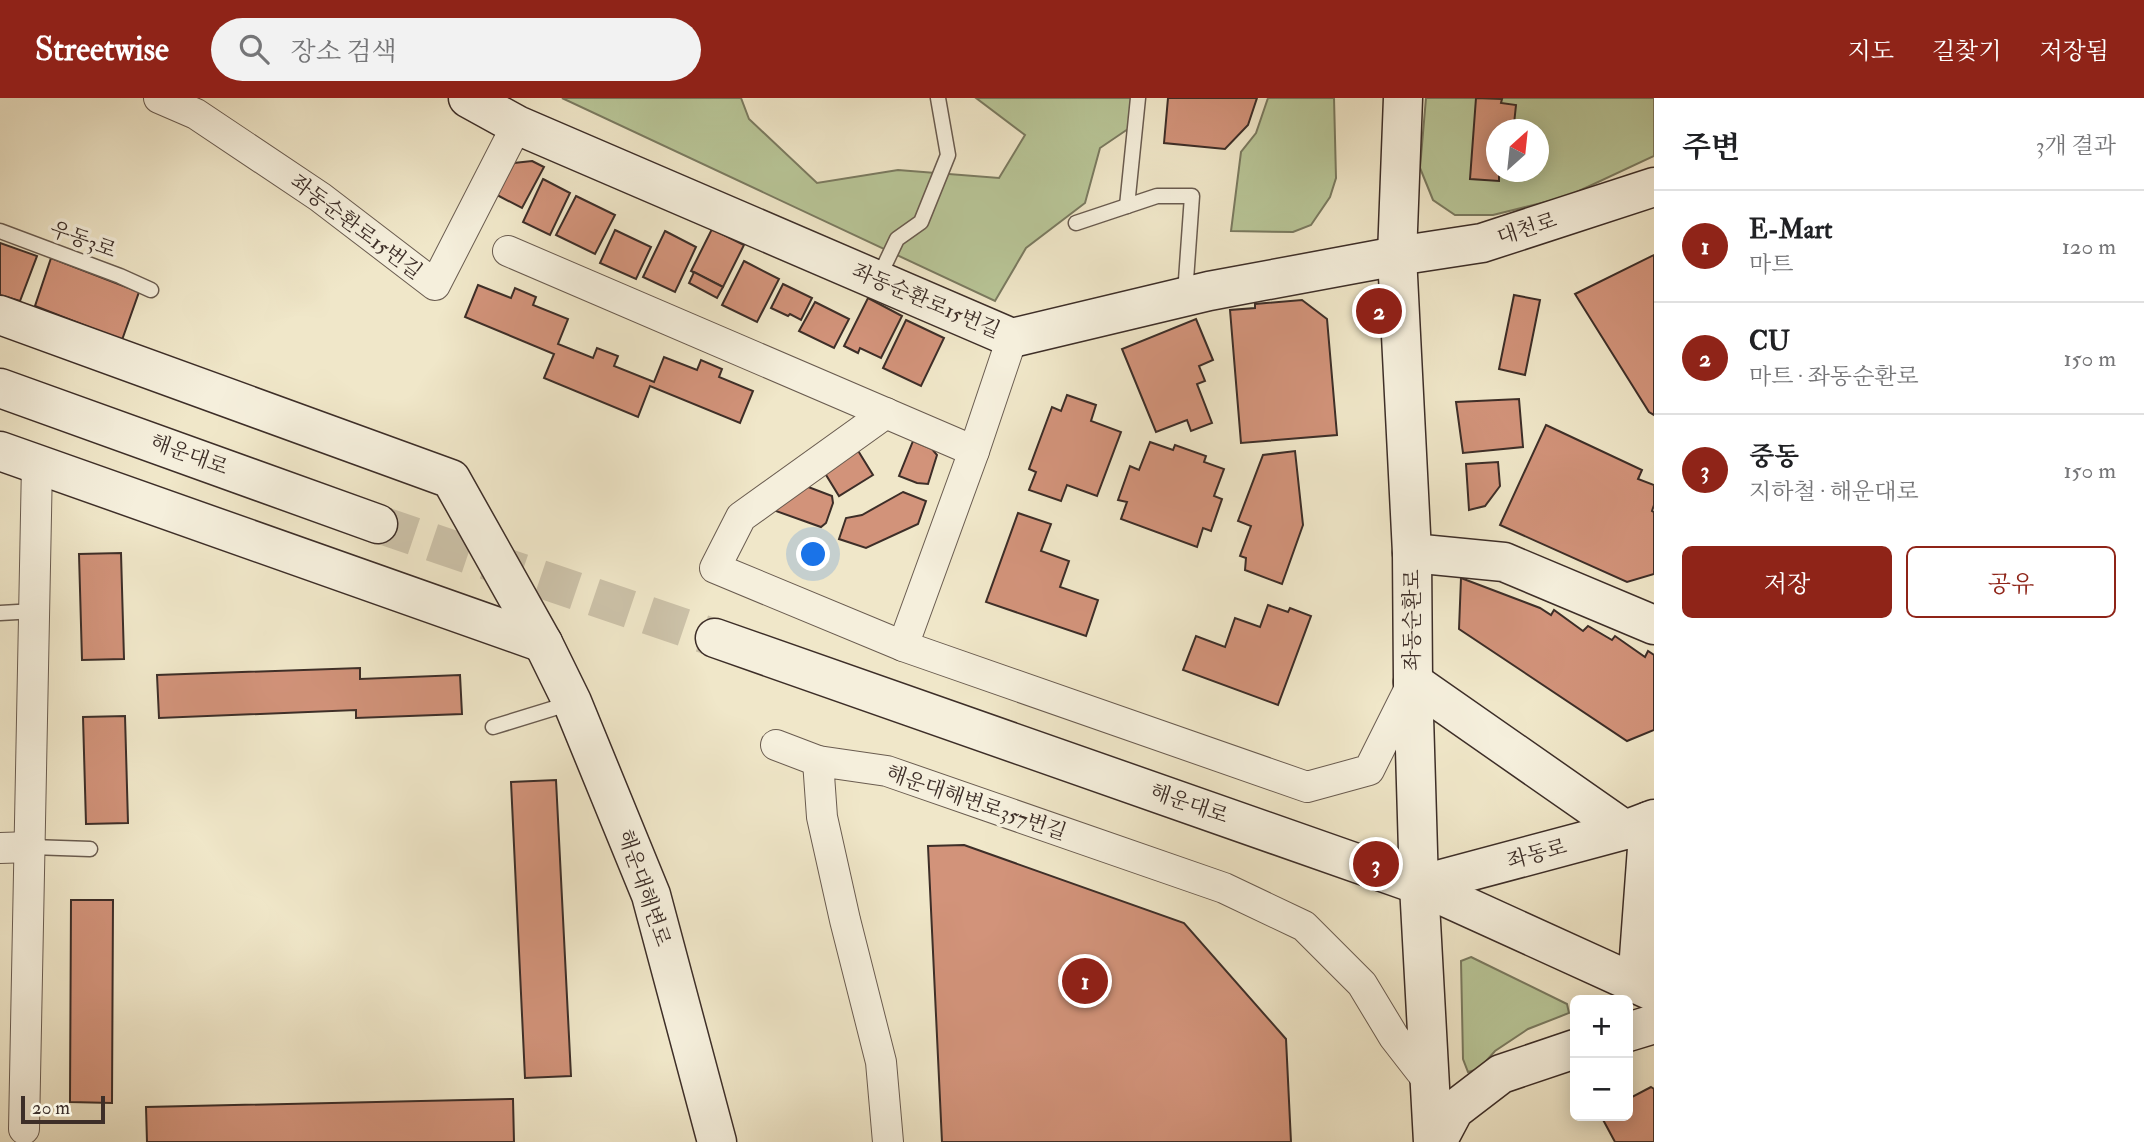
<!DOCTYPE html>
<html lang="ko">
<meta charset="utf-8">
<style>
:root{--surface:#fff;--page:#f2f2f2;--text:#202124;--muted:#757577;--line:#e0e0e0;--accent:#8f2418}
body{margin:0;font-family:"IM FELL Double Pica","Noto Serif KR",serif;background:var(--page);color:var(--text)}
.controls{position:absolute;right:21px;bottom:21px;display:grid;overflow:hidden;border-radius:10px;box-shadow:0 4px 18px #0003}
.controls button{width:63px;height:63px;display:grid;place-items:center;padding:0;border:0;border-bottom:2px solid var(--line);background:var(--surface);color:var(--text);font:35px sans-serif}
.compass{position:absolute;left:1486px;top:21px;width:63px;height:63px;border-radius:50%;background:var(--surface);box-shadow:0 4px 18px #0003;rotate:27deg}
.scale{position:absolute;left:21px;bottom:18px;width:84px;box-sizing:border-box;padding-left:7px;border:4px solid #3d2e28;border-top:0;font-size:19px;line-height:24px;white-space:nowrap;color:#3d2e28;-webkit-text-stroke:5px #f5efdc;paint-order:stroke}
.you{position:absolute;left:814px;top:457px;width:24px;height:24px;margin:-18px;border:5px solid #fff;border-radius:50%;background:#1a73e8;box-shadow:0 0 0 10px #1a73e833}
.badge{display:grid;place-items:center;width:46px;height:46px;border-radius:50%;background:var(--accent);color:#fff;font-size:23px;font-weight:700}
.pin{position:absolute;translate:-50% -50%;border:4px solid #fff;box-shadow:0 2px 7px #0006}
.list{margin:0;padding:0;list-style:none}
h2{display:flex;justify-content:space-between;align-items:center;height:91px;margin:0;padding:0 28px;font-size:30px}
h2 small{font-size:23px;font-weight:400;color:var(--muted)}
.list li{display:grid;grid-template-columns:46px 1fr auto;gap:21px;align-items:center;box-sizing:border-box;height:112px;padding:0 28px;border-top:2px solid var(--line)}
.list b{display:block;font-size:26px;white-space:nowrap}
.list p{margin:0;font-size:23px;white-space:nowrap;color:var(--muted)}
.list em{font-size:23px;font-style:normal;color:var(--muted)}
.actions{display:flex;gap:14px;padding:21px 28px}
.actions a{flex:1;padding:16px 0;border:2px solid var(--accent);border-radius:10px;text-align:center;font-size:24px;color:var(--accent)}
.actions .main{background:var(--accent);color:#fff}
.icon{flex:none;width:38px;height:38px;fill:none;stroke:currentColor;stroke-width:2;stroke-linecap:round;stroke-linejoin:round}
.map{position:relative;flex:none;width:1654px;height:1044px;overflow:hidden}
header{display:flex;align-items:center;gap:42px;box-sizing:border-box;height:98px;padding:0 35px;background:var(--accent);color:#fff}
header strong{font-size:33px}
nav{display:flex;gap:38px;margin-inline-start:auto;font-size:24px}
.search{width:490px;height:63px;background:var(--page);display:flex;align-items:center;gap:18px;box-sizing:border-box;padding:0 24px;border-radius:38px;color:var(--muted);font-size:26px}
main{display:flex}
aside{flex:1;background:var(--surface)}
.map>svg:first-child{display:block}
.green{fill:#b8c597;stroke:#7a7a60;stroke-width:2;fill-rule:evenodd}
.building{fill:#d2937a;stroke:#3d2e28;stroke-width:2}
.lines{fill:none;stroke-linecap:round;stroke-linejoin:round}
.secondary-tunnel{stroke:#ccc2a9;stroke-width:38;stroke-dasharray:38 19;stroke-linecap:butt}
.lane-casing{stroke:#6a5c50;stroke-width:17}
.street-casing{stroke:#6a5c50;stroke-width:32}
.secondary-casing{stroke:#3d2e28;stroke-width:41}
.lane{stroke:#f5efdc;stroke-width:14}
.street{stroke:#f5efdc;stroke-width:30}
.secondary{stroke:#f5efdc;stroke-width:38}
.labels{text-anchor:middle;dominant-baseline:central;stroke-width:7;stroke-linejoin:round;paint-order:stroke}
.street-label{font-size:21px;fill:#3d2e28;stroke:#f5efdc}
</style>
<header>
<strong>Streetwise</strong>
<div class="search"><svg class="icon" aria-label="search" viewBox="0 0 24 24"><circle cx="10" cy="10" r="6"/><path d="M15 15l6 6"/></svg>장소 검색</div>
<nav><a>지도</a><a>길찾기</a><a>저장됨</a></nav>
</header>
<main>
<div class="map">
<svg width="1654" height="1044" viewBox="0 0 1654 1044">
<rect width="100%" height="100%" fill="#f0e7c9"/>
<filter id="stains"><feTurbulence type="fractalNoise" baseFrequency=".00286" numOctaves="4"/><feColorMatrix values="0 0 0 0 .2 0 0 0 0 .09 0 0 0 0 .02 0 0 0 .5 -.17"/></filter>
<radialGradient id="worn" r=".72"><stop offset=".6" stop-color="#630" stop-opacity="0"/><stop offset="1" stop-color="#630" stop-opacity=".3"/></radialGradient>
<g class="green">
<polygon points="562,0 741,0 749,21 817,85 898,72 999,80 1025,37 976,0 1132,0 1128,31 1100,50 1085,105 1026,150 995,203"/>
<polygon points="1268,0 1334,0 1336,80 1330,99 1311,127 1293,134 1231,133 1241,54 1256,35"/>
<path d="M 1426,0 L 1654,0 L 1654,58 L 1566,99 L 1493,117 L 1455,117 L 1433,102 L 1420,70 ZM 1496,32 L 1538,32 L 1538,74 L 1496,74 Z"/>
<polygon points="1471,859 1567,906 1569,915 1528,931 1495,953 1479,971 1468,974 1463,961 1461,863"/>
</g>
<g class="building">
<polygon points="1168,0 1257,0 1248,27 1225,51 1164,45"/>
<polygon points="1476,0 1502,1 1501,5 1516,7 1514,26 1526,27 1526,32 1496,32 1496,74 1526,74 1526,79 1499,77 1499,83 1470,81"/>
<polygon points="532,63 544,69 522,110 497,97 514,65"/>
<polygon points="543,81 570,95 550,137 523,124"/>
<polygon points="576,98 615,117 595,156 556,137"/>
<polygon points="712,131 744,147 723,189 691,173"/>
<polygon points="615,132 651,149 636,181 600,165"/>
<polygon points="665,133 696,149 675,194 643,179"/>
<polygon points="0,145 37,158 20,203 0,197"/>
<polygon points="1654,157 1654,317 1649,314 1575,196"/>
<polygon points="51,160 139,194 122,242 35,208"/>
<polygon points="744,163 779,181 757,224 722,207"/>
<polygon points="694,174 723,189 717,200 689,185"/>
<polygon points="783,186 812,200 801,222 790,216 788,218 771,210"/>
<polygon points="478,187 511,200 515,190 536,199 533,207 568,221 558,246 593,260 597,250 618,258 614,268 654,284 664,259 697,272 701,262 722,271 719,279 753,293 740,325 650,288 638,319 544,280 554,256 465,219"/>
<polygon points="1514,197 1540,202 1525,277 1499,271"/>
<polygon points="868,200 902,218 881,260 860,250 858,255 844,248"/>
<polygon points="1302,202 1327,221 1337,337 1241,345 1230,212 1255,210 1255,206"/>
<polygon points="815,204 849,221 834,250 799,233"/>
<polygon points="1196,221 1213,262 1199,268 1205,283 1197,286 1212,325 1191,333 1187,322 1156,334 1122,251"/>
<polygon points="906,222 944,240 921,288 883,270"/>
<polygon points="1067,297 1096,307 1091,323 1121,334 1097,398 1067,387 1061,403 1029,392 1036,374 1029,371 1052,309 1061,313"/>
<polygon points="1519,301 1523,349 1463,355 1456,304"/>
<polygon points="1546,327 1642,372 1638,381 1654,387 1654,407 1652,413 1654,414 1654,476 1627,484 1500,427"/>
<polygon points="913,343 932,351 937,357 928,386 917,385 899,378"/>
<polygon points="1150,344 1173,352 1175,347 1206,358 1204,364 1224,371 1214,398 1222,401 1211,433 1203,430 1197,449 1121,421 1127,404 1118,402 1130,368 1139,372"/>
<polygon points="857,351 873,377 839,398 823,372"/>
<polygon points="1295,353 1303,427 1282,486 1245,472 1246,460 1240,458 1251,428 1238,423 1263,357"/>
<polygon points="1498,364 1500,388 1485,408 1469,412 1466,366"/>
<polygon points="803,387 832,398 833,405 826,425 821,429 773,412"/>
<polygon points="903,394 926,403 918,426 866,450 839,441 846,420 862,417"/>
<polygon points="1018,415 1051,426 1041,453 1069,463 1060,489 1098,502 1086,538 986,504"/>
<polygon points="121,455 124,561 82,562 79,456"/>
<polygon points="1461,480 1540,510 1551,517 1554,512 1583,533 1588,528 1612,542 1615,538 1645,559 1648,553 1654,557 1654,632 1627,643 1459,531"/>
<polygon points="1268,507 1288,514 1290,510 1311,518 1278,607 1183,572 1196,538 1225,549 1235,520 1260,529"/>
<polygon points="360,570 360,581 460,577 462,616 356,620 356,612 159,620 157,577"/>
<polygon points="125,618 128,725 86,726 83,619"/>
<polygon points="556,682 571,978 525,980 511,684"/>
<polygon points="964,747 1184,825 1286,941 1291,1044 942,1044 928,748"/>
<polygon points="71,802 113,802 112,1005 70,1004"/>
<polygon points="1651,989 1654,991 1654,1044 1615,1044 1601,1018 1628,1018 1628,1001"/>
<polygon points="513,1001 514,1044 147,1044 146,1009"/>
</g>
<g class="lines">
<polyline class="secondary-tunnel" points="378,426 715,540"/>
<defs>
<g id="lane">
<polyline points="1127,108 1138,0"/>
<polyline points="1076,125 1157,98 1192,98 1185,196"/>
<polyline points="0,133 120,178 151,192"/>
<polyline points="878,181 897,141 921,124 948,57 938,0"/>
<polyline points="0,515 35,513"/>
<polyline points="493,629 571,605"/>
<polyline points="31,749 90,751"/>
</g>
<g id="street">
<polyline points="159,0 196,16 320,99 435,187 517,27"/>
<polyline points="508,153 974,353"/>
<polyline points="1012,240 974,353 903,548 1307,689 1369,672 1413,584"/>
<polyline points="886,315 741,419 715,470 903,548"/>
<polyline points="776,647 818,663"/>
<polyline points="0,750 31,749"/>
<polyline points="24,1031 37,366"/>
<polyline points="888,1044 881,964 845,822 822,719 818,663 887,673 1224,790 1304,828 1362,886 1394,939 1429,984"/>
</g>
<g id="secondary">
<polyline points="468,0 517,27 1012,240 1209,193 1397,158 1482,145 1654,89"/>
<polyline points="1403,0 1397,158 1412,455 1413,584 1419,787 1433,1044"/>
<polyline points="0,217 451,381 543,545 572,604 651,797 717,1044"/>
<polyline points="0,290 378,426"/>
<polyline points="0,353 543,545"/>
<polyline points="1412,455 1504,464 1654,527"/>
<polyline points="715,540 1419,787 1654,894"/>
<polyline points="1413,584 1625,732"/>
<polyline points="1419,787 1625,732 1654,721"/>
<polyline points="1637,886 1649,723"/>
<polyline points="1628,934 1654,926"/>
<polyline points="1437,1044 1454,1012 1501,976 1575,951"/>
</g>
</defs>
<use href="#lane" class="lane-casing"/>
<use href="#street" class="street-casing"/>
<use href="#secondary" class="secondary-casing"/>
<use href="#lane" class="lane"/>
<use href="#street" class="street"/>
<use href="#secondary" class="secondary"/>
</g>
<g class="labels">
<g class="street-label">
<text transform="translate(356 129) rotate(37)">좌동순환로15번길</text>
<text transform="translate(1527 131) rotate(-18)">대천로</text>
<text transform="translate(83 142) rotate(20)">우동3로</text>
<text transform="translate(926 203) rotate(23)">좌동순환로15번길</text>
<text transform="translate(189 357) rotate(20)">해운대로</text>
<text transform="translate(1412 522) rotate(-90)">좌동순환로</text>
<text transform="translate(976 705) rotate(19)">해운대해변로357번길</text>
<text transform="translate(1189 706) rotate(19)">해운대로</text>
<text transform="translate(1537 756) rotate(-15)">좌동로</text>
<text transform="translate(644 790) rotate(71)">해운대해변로</text>
</g>
</g>
<rect width="100%" height="100%" filter="url(#stains)"/>
<rect width="100%" height="100%" fill="url(#worn)"/>
</svg>
<div class="controls">
<button>+</button>
<button>−</button>
</div>
<svg class="compass" viewBox="-18 -18 36 36"><path d="M0-13l5 13h-10z" fill="#e53935"/><path d="M0 13l5-13h-10z" fill="#757577"/></svg>
<div class="scale">20 m</div>
<div class="you"></div>
<div class="pin badge" style="left:1085px;top:883px">1</div>
<div class="pin badge" style="left:1379px;top:213px">2</div>
<div class="pin badge" style="left:1376px;top:766px">3</div>
</div>
<aside>
<h2>주변<small>3개 결과</small></h2>
<ul class="list">
<li><span class="badge">1</span><div><b>E-Mart</b><p>마트</p></div><em>120 m</em></li>
<li><span class="badge">2</span><div><b>CU</b><p>마트 · 좌동순환로</p></div><em>150 m</em></li>
<li><span class="badge">3</span><div><b>중동</b><p>지하철 · 해운대로</p></div><em>150 m</em></li>
</ul>
<div class="actions"><a class="main">저장</a><a>공유</a></div>
</aside>
</main>
